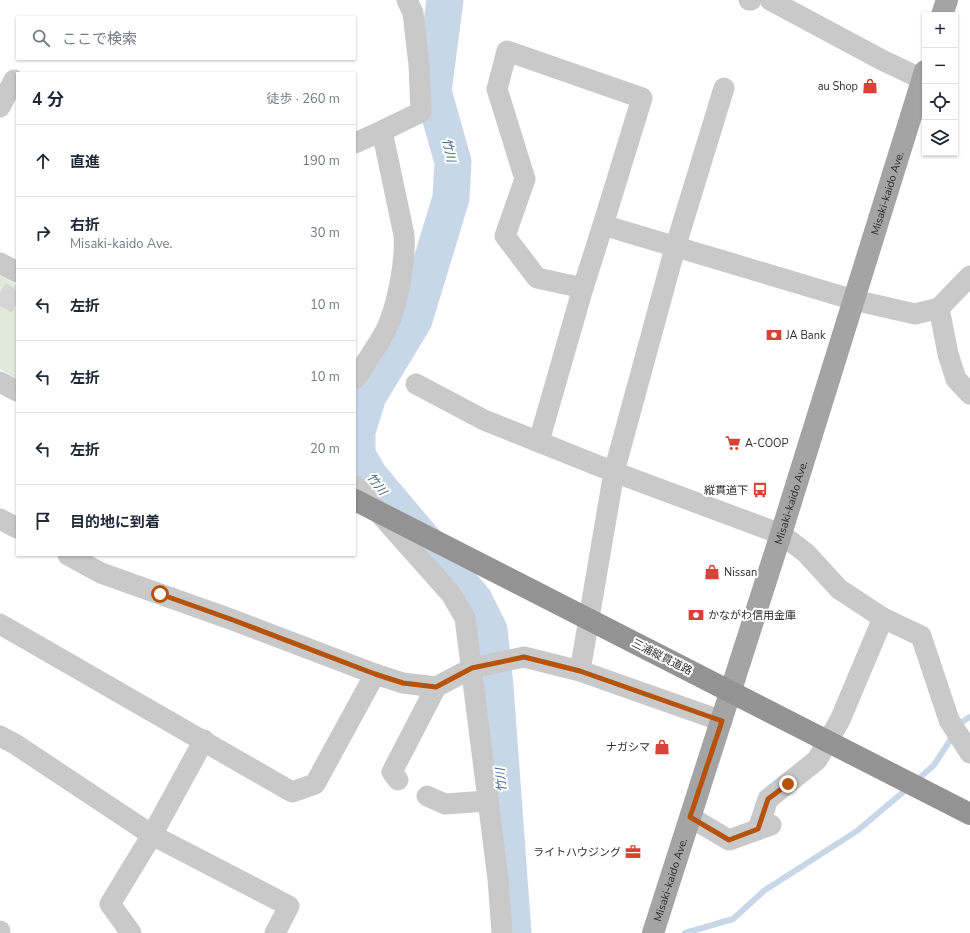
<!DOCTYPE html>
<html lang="ja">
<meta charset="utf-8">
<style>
:root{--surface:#fff;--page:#f2f2f3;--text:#1f2937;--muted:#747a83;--line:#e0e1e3}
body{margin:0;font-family:"Nunito Sans","Noto Sans JP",sans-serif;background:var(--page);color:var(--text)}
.controls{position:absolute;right:12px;top:12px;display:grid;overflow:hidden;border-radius:0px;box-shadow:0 1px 3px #0004}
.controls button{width:36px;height:36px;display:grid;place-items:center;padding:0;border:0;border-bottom:1px solid var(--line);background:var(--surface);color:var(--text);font:20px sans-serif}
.stop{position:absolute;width:12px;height:12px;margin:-9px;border:3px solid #b45309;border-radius:50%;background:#fff}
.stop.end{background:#b45309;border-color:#fff;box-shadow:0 1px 4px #0008}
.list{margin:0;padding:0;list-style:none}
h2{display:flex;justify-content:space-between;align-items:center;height:52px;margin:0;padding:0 16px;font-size:17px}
h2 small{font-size:13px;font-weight:400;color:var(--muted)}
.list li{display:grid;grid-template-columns:26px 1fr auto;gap:12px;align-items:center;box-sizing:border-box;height:72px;padding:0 16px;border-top:1px solid var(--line)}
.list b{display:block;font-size:15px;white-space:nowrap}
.list p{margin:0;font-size:13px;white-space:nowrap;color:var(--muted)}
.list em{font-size:13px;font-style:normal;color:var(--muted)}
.icon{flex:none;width:22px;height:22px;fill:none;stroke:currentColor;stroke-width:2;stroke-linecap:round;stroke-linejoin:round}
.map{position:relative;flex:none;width:970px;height:933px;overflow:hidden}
.search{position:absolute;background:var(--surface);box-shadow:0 1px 3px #0004;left:16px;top:16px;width:340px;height:44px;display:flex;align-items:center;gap:10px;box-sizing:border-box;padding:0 14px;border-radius:0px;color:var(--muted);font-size:15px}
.panel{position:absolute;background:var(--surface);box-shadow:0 1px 3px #0004;left:16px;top:72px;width:340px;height:484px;border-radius:0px}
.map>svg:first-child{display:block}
.green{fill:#e0e9da}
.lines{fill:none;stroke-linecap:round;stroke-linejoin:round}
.stream{stroke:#c8d7e8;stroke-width:6}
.river{stroke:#c8d7e8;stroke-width:37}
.highway-tunnel{stroke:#d5d5d5;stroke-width:22;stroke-dasharray:22 11;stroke-linecap:butt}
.minor{stroke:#c9c9c9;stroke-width:21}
.major{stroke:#a4a4a4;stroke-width:22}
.highway{stroke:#939393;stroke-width:22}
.route{stroke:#b45309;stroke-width:5}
.labels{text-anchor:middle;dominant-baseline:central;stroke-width:4;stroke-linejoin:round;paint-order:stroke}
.poi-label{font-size:11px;fill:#2c2c2c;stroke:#fff;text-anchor:end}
.street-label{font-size:11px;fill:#2c2c2c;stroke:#fff}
.water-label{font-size:12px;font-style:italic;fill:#416388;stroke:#fff}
</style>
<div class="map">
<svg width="970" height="933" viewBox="0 0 970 933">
<rect width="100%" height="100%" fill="#fff"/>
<polygon class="green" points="0,275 17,285 17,379 0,369"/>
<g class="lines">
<g class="stream">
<polyline points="915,782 934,765 962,722 970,717"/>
<polyline points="685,933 733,919 765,890 857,831 908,788"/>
</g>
<polyline class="river" points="445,0 433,91 453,162 451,198 414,320 368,396 357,431 357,455 370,477 474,600 489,630 495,686 513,933"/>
<polyline class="highway-tunnel" points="0,293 17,303"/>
<g class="minor">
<polyline points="749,0 751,0"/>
<polyline points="770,0 882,60 922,79"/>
<polyline points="0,107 14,80"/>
<polyline points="382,131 421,112 419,65 413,13 407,0"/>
<path d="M 355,143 L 382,131 L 404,235 C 406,260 397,309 385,332 C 376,348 365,364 355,379"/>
<polyline points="0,263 17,272"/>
<polyline points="583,288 603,225"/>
<polyline points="939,308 970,276"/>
<polyline points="0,382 17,391"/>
<polyline points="416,384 484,420 614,472 781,534 806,553 839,589 883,618 921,636 949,720 970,753"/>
<polyline points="539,441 583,288 537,278 505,236 525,179 497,89 507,51 642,98 603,225 854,300 915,314 939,308 948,354 956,379 970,394"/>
<polyline points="355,486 451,594 465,618 498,879 502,933"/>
<polyline points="0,519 17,528"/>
<polyline points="68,555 101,573 233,620 375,674 403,683 436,687 472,668 524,657 580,671 722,721"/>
<polyline points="0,624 292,792 315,784 375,674"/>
<polyline points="580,671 614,472 675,248 724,88"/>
<polyline points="0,736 15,744 152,835 204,740"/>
<polyline points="398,780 392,772 436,687"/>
<polyline points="427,796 445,804 487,801"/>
<polyline points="690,817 729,840 771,825"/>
<polyline points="758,829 768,799 817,760 840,720 883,618"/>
<polyline points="0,931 0,933"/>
<polyline points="131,933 110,904 152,835 289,906 275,933"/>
</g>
<g class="major">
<polyline points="942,15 947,0"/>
<path id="s1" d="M 653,933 L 781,534 L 925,71"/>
</g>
<polyline class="highway" points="355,500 970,814"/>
</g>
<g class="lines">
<polyline class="route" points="160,594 233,620 375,674 403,683 436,687 472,668 524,657 580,671 722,721 690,817 729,840 758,829 768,799 788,784"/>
</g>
<defs>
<symbol id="shop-bare" viewBox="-9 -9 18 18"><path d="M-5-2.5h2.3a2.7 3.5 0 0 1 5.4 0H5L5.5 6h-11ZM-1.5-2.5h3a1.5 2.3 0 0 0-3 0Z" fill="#d84339" stroke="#fff" stroke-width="2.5" paint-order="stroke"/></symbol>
<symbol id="bank-bare" viewBox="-9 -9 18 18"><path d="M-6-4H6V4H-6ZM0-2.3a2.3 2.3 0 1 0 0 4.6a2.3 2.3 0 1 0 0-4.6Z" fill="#d84339" stroke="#fff" stroke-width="2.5" paint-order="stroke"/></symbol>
<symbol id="supermarket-bare" viewBox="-9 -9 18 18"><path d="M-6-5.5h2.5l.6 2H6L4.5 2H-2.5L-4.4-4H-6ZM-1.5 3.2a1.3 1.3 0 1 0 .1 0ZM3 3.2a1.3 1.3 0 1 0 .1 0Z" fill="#d84339" stroke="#fff" stroke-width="2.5" paint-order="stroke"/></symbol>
<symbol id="bus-bare" viewBox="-9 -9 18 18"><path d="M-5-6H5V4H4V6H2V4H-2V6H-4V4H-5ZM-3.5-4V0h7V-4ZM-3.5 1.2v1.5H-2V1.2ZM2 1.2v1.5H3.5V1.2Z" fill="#d84339" stroke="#fff" stroke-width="2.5" paint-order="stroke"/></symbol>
<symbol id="office-bare" viewBox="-9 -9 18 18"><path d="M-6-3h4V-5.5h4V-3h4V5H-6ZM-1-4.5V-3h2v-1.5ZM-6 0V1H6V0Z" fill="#d84339" stroke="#fff" stroke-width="2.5" paint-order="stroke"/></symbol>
</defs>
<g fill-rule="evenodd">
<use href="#shop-bare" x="859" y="75" width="22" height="22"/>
<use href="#bank-bare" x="763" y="324" width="22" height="22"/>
<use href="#supermarket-bare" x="722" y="432" width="22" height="22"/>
<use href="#bus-bare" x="749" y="479" width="22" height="22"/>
<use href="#shop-bare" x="701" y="561" width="22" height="22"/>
<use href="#bank-bare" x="685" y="604" width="22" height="22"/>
<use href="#shop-bare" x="651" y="736" width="22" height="22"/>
<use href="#office-bare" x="622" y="841" width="22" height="22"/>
</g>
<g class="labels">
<g class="poi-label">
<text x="858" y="86">au Shop</text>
<text x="786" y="335" text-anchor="start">JA Bank</text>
<text x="745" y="443" text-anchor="start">A-COOP</text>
<text x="748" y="490">縦貫道下</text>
<text x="724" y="572" text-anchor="start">Nissan</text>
<text x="708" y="615" text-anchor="start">かながわ信用金庫</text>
<text x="650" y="747">ナガシマ</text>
<text x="621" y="852">ライトハウジング</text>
</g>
<g class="street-label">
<text stroke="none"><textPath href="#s1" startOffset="776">Misaki-kaido Ave.</textPath></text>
<text stroke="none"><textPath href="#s1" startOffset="452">Misaki-kaido Ave.</textPath></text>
<text transform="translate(662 657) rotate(27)">三浦縦貫道路</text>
<text stroke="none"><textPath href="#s1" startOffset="56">Misaki-kaido Ave.</textPath></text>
</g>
<g class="water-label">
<text transform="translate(449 150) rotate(77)">竹川</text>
<text transform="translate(377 484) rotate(52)">竹川</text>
<text transform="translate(501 780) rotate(-95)">竹川</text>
</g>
</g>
</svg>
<div class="controls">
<button>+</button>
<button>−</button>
<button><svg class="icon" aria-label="locate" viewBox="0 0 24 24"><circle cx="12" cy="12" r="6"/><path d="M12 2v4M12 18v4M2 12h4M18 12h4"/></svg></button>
<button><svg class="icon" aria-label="layers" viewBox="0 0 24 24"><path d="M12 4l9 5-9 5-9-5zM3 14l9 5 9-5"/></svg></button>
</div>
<div class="stop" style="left:160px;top:594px"></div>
<div class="stop end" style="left:788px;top:784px"></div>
<div class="search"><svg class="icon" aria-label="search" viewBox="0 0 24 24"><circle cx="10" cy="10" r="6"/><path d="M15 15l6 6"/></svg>ここで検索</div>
<section class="panel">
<h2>4 分<small>徒歩 · 260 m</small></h2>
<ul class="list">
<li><svg class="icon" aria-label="ahead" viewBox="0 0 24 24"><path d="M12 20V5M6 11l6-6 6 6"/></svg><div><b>直進</b></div><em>190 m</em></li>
<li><svg class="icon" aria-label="right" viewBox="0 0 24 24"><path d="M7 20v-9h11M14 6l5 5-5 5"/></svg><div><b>右折</b><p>Misaki-kaido Ave.</p></div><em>30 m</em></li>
<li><svg class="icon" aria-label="left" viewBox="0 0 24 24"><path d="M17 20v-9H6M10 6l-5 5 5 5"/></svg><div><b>左折</b></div><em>10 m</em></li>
<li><svg class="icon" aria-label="left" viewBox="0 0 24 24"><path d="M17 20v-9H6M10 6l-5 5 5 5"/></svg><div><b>左折</b></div><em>10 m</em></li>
<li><svg class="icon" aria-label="left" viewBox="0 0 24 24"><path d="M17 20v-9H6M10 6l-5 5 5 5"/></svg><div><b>左折</b></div><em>20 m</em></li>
<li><svg class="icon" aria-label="arrive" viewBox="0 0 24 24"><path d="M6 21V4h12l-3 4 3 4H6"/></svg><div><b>目的地に到着</b></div></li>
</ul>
</section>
</div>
